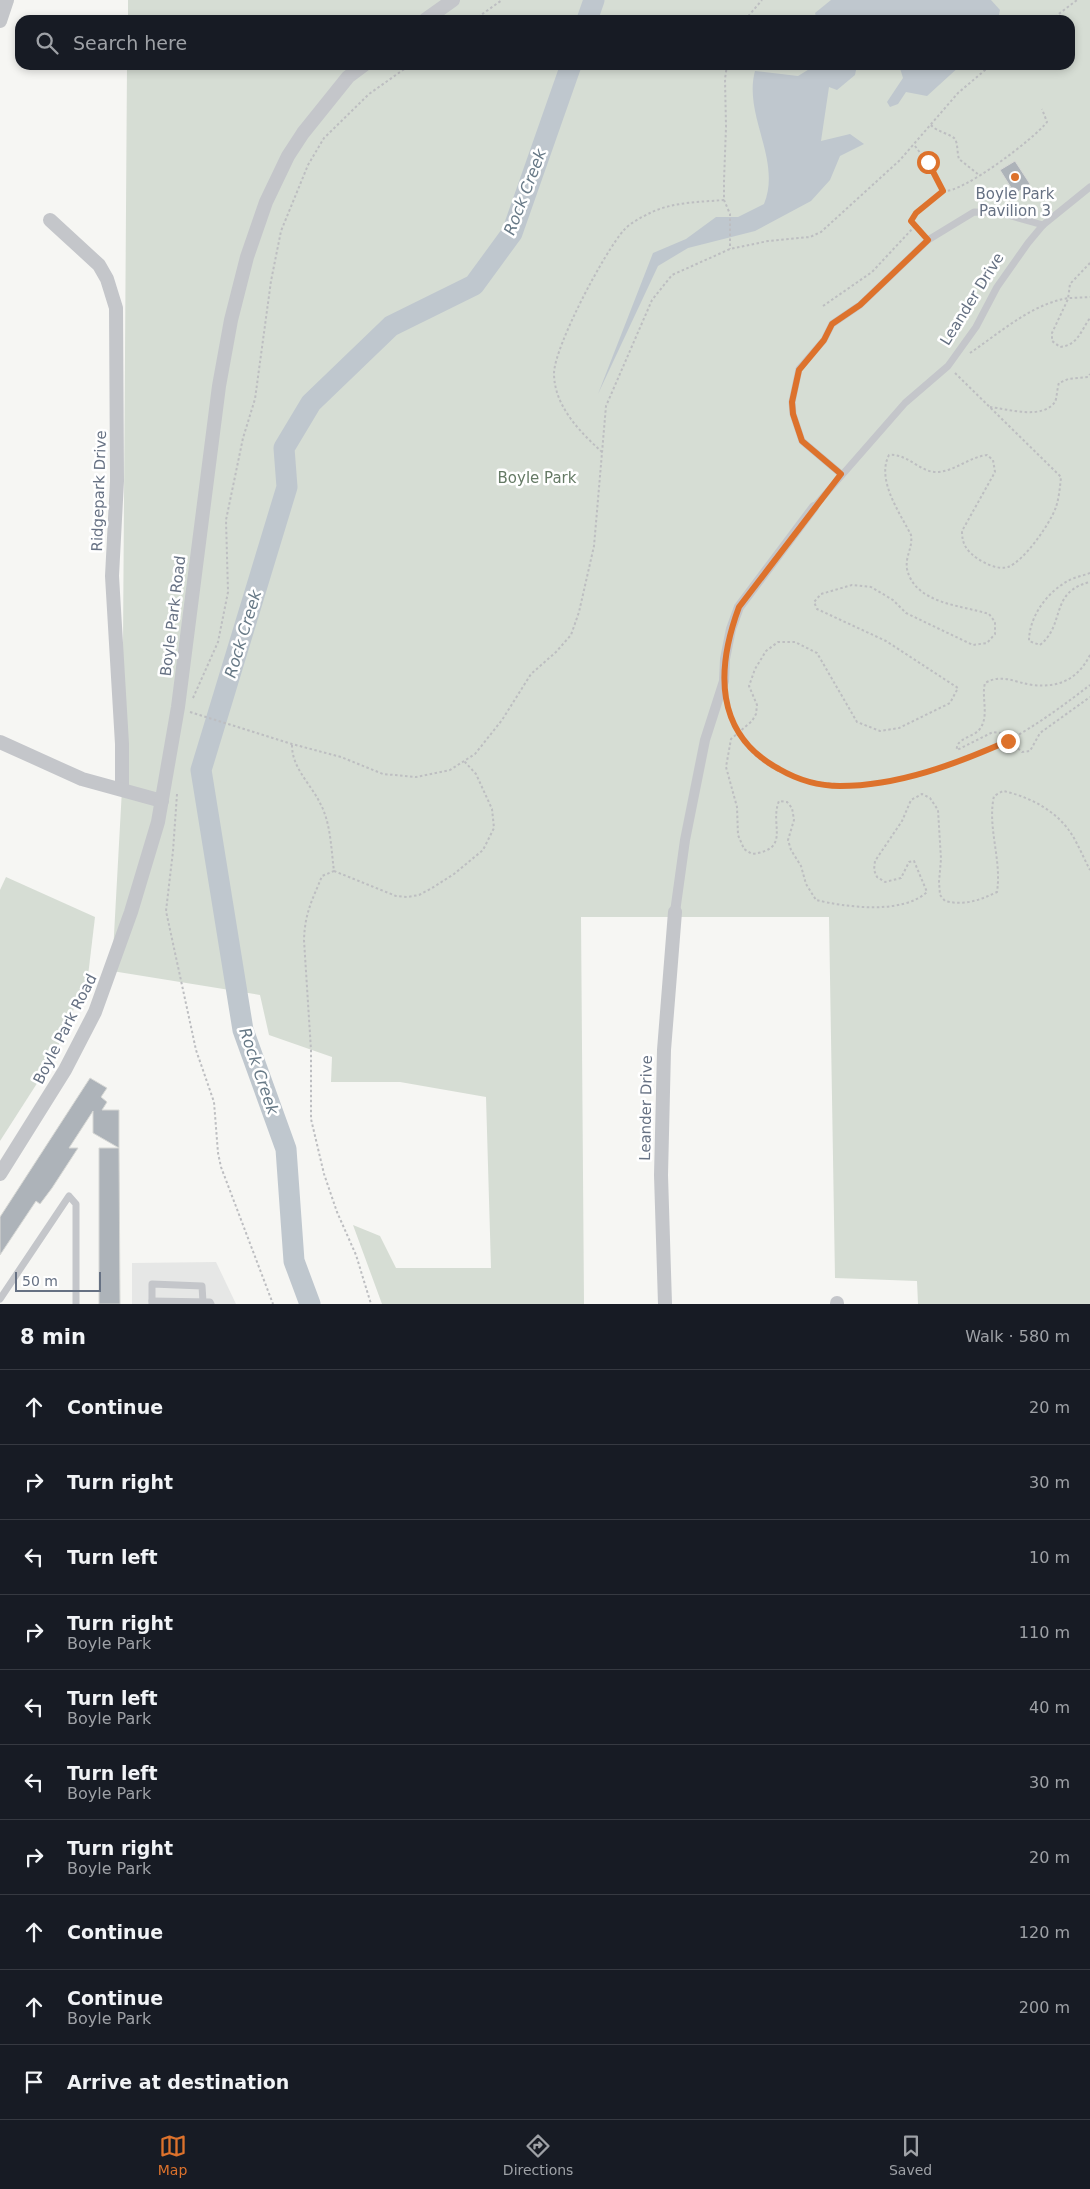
<!DOCTYPE html>
<meta charset="utf-8">
<style>
:root{--surface:#171b24;--page:#20242c;--text:#f1f3f6;--muted:#9ea1a6;--line:#363941;--accent:#dd722c}
body{margin:0;font-family:"DejaVu Sans",sans-serif;background:var(--page);color:var(--text)}
.scale{position:absolute;left:15px;bottom:12px;width:86px;box-sizing:border-box;padding-left:5px;border:2px solid #667183;border-top:0;font-size:14px;line-height:18px;white-space:nowrap;color:#667183;-webkit-text-stroke:4px #fff;paint-order:stroke}
.stop{position:absolute;width:15px;height:15px;margin:-11px;border:4px solid #dd722c;border-radius:50%;background:#fff}
.stop.end{background:#dd722c;border-color:#fff;box-shadow:0 1px 5px #0008}
.list{margin:0;padding:0;list-style:none}
h2{display:flex;justify-content:space-between;align-items:center;height:65px;margin:0;padding:0 20px;font-size:21px}
h2 small{font-size:16px;font-weight:400;color:var(--muted)}
.list li{display:grid;grid-template-columns:32px 1fr auto;gap:15px;align-items:center;box-sizing:border-box;height:75px;padding:0 20px;border-top:1px solid var(--line)}
.list b{display:block;font-size:19px;white-space:nowrap}
.list p{margin:0;font-size:16px;white-space:nowrap;color:var(--muted)}
.list em{font-size:16px;font-style:normal;color:var(--muted)}
.icon{flex:none;width:28px;height:28px;fill:none;stroke:currentColor;stroke-width:2;stroke-linecap:round;stroke-linejoin:round}
.map{position:relative;flex:none;width:1090px;height:1304px;overflow:hidden}
.search{position:absolute;background:var(--surface);box-shadow:0 2px 8px #0003;left:15px;right:15px;top:15px;height:55px;display:flex;align-items:center;gap:12px;box-sizing:border-box;padding:0 18px;border-radius:15px;color:var(--muted);font-size:19px}
.sheet{height:815px;background:var(--surface)}
nav{display:flex;justify-content:space-around;align-items:center;box-sizing:border-box;height:70px;border-top:1px solid var(--line);background:var(--surface);font-size:14px;color:var(--muted)}
nav a{display:grid;justify-items:center;gap:2px}
nav .on{color:var(--accent)}
.map>svg:first-child{display:block}
.built{fill:#e6e7e6}
.green{fill:#d6ddd4}
.water{fill:#bfc7ce}
.lines{fill:none;stroke-linecap:round;stroke-linejoin:round}
.river{stroke:#bfc7ce;stroke-width:21}
.building{fill:#adb3b9;stroke:#d7d8d5}
.path{stroke:#bdbec1;stroke-width:2;stroke-dasharray:2.5 2.5;stroke-linecap:butt}
.service{stroke:#c4c6ca;stroke-width:7}
.pedestrian{stroke:#c4c6ca;stroke-width:10}
.minor{stroke:#c4c6ca;stroke-width:14}
.route{stroke:#dd722c;stroke-width:6}
.poi-dot{fill:#dd722c;stroke:#fff;stroke-width:2}
.labels{text-anchor:middle;dominant-baseline:central;stroke-width:5;stroke-linejoin:round;paint-order:stroke}
.poi-label{font-size:15px;fill:#667183;stroke:#fff}
.street-label{font-size:15px;fill:#667183;stroke:#fff}
.park-label{font-size:15px;fill:#657a65;stroke:#fff}
.water-label{font-size:16px;font-style:italic;fill:#677986;stroke:#fff}
</style>
<div class="map">
<svg width="1090" height="1304" viewBox="0 0 1090 1304">
<rect width="100%" height="100%" fill="#f6f6f3"/>
<polygon class="built" points="216,1262 236,1304 132,1304 132,1263"/>
<g class="green">
<polygon points="128,0 1090,0 1090,1304 918,1304 917,1281 835,1278 829,917 581,917 584,1304 382,1304 353,1225 380,1236 396,1268 491,1268 486,1097 400,1082 331,1082 332,1057 269,1035 260,995 112,971 122,789 127,65 1070,65 1070,20 128,20"/>
<polygon points="6,877 95,917 88,976 52,1060 0,1141 0,890"/>
</g>
<g class="water">
<polygon points="831,0 991,0 1000,10 998,20 817,20 815,13"/>
<path d="M 816,65 L 857,65 L 855,75 L 837,90 L 829,87 L 821,141 L 850,134 L 864,144 L 840,156 L 830,180 L 811,201 L 755,231 L 688,248 L 658,266 L 598,394 L 653,253 L 686,239 L 716,217 L 738,217 L 764,204 C 782,160 743,115 755,71 L 798,76 Z"/>
<polygon points="899,65 961,65 927,96 906,92 898,104 890,107 887,102 903,78"/>
</g>
<g class="lines">
<g class="river">
<polyline points="587,20 594,0"/>
<polyline points="310,1304 294,1261 286,1149 243,1030 201,770 287,487 284,448 311,403 391,326 474,285 512,233 571,65"/>
</g>
</g>
<g class="building">
<polygon points="1015,161 1030,184 1015,194 1000,170"/>
<polygon points="90,1078 107,1088 101,1097 107,1102 102,1110 119,1110 119,1148 93,1133 93,1111 69,1148 78,1148 52,1188 40,1204 36,1201 0,1255 0,1217"/>
<polygon points="99,1148 119,1148 120,1304 99,1304"/>
</g>
<g class="lines">
<g class="path">
<polyline points="474,20 502,0"/>
<polyline points="745,20 762,0"/>
<polyline points="1051,20 1077,0"/>
<polyline points="727,65 725,79 726,127 724,181 724,200 730,214 730,249"/>
<path d="M 931,125 C 937,132 951,134 955,139 C 958,144 957,153 959,159 L 979,175"/>
<polyline points="915,146 930,166 943,191 911,218 912,225 921,233"/>
<path d="M 943,191 C 962,194 1035,138 1047,122 L 1042,109"/>
<path d="M 1090,263 L 1070,284 L 1068,299 L 1052,333 L 1052,341 L 1060,347 C 1078,345 1080,332 1090,318"/>
<polyline points="823,306 872,272 914,227"/>
<path d="M 970,353 C 998,334 1026,309 1059,300 C 1069,297 1080,298 1090,297"/>
<path d="M 955,373 L 1061,477 C 1060,487 1059,498 1056,507 C 1050,524 1024,561 1008,567 C 998,570 986,564 978,559 C 967,551 962,545 962,531 L 995,472 L 993,460 L 987,455 C 970,457 956,470 939,472 C 921,474 908,453 889,455 C 876,480 900,513 911,535 C 913,548 905,556 907,569 C 915,604 961,605 989,614 L 995,622 L 995,634 L 987,643 L 973,645 L 931,625 L 906,613 L 893,600 L 871,587 L 852,585 L 821,594 L 814,602 L 817,609 L 886,641 L 958,688 L 950,703 L 899,728 L 880,731 L 857,722 L 817,653 L 795,642 L 778,642 L 766,651 L 755,669 L 749,686 L 757,705 L 756,714 L 752,721 L 731,739 L 726,767 L 737,807 L 738,835 L 744,849 L 752,854 C 792,849 769,825 779,801 L 787,802 L 792,808 L 794,820 L 788,840 L 791,850 L 801,866 L 806,884 L 816,900 C 845,907 902,915 927,892 L 914,861 L 909,862 L 901,878 L 885,882 L 877,877 L 874,870 L 875,861 L 902,821 L 911,800 L 922,794 L 930,798 L 938,810 L 941,859 L 939,882 L 940,895 L 945,901 C 965,906 980,900 997,892 C 1002,859 987,828 994,796 L 1003,791 C 1027,796 1053,809 1068,829 C 1077,841 1083,857 1090,870"/>
<path d="M 990,407 C 1008,409 1042,420 1055,402 C 1057,398 1057,388 1059,383 L 1068,379 L 1088,377 L 1090,374"/>
<path d="M 602,452 C 580,432 554,406 554,373 C 555,345 605,251 624,230 C 630,223 642,217 650,213 C 672,202 700,202 724,200"/>
<path d="M 1090,573 C 1083,576 1074,577 1068,581 C 1047,592 1029,617 1029,641 L 1040,645 C 1066,624 1049,592 1090,582"/>
<path d="M 1090,655 C 1078,679 1059,688 1033,685 C 1015,683 1003,673 985,683 C 981,698 990,717 979,730 C 973,737 955,739 957,750 L 993,732 L 1001,733 L 1022,752 L 1030,751 L 1040,733 L 1090,697"/>
<polyline points="193,698 218,642 228,592 226,520 243,438 255,399 271,281 281,231 308,165 324,138 369,94 410,65"/>
<path d="M 727,708 C 761,826 932,782 1009,740 C 1037,725 1064,705 1090,685"/>
<polyline points="190,712 292,744 341,757 383,774 416,777 450,770 475,754 502,720 531,674 556,652 571,635 579,612 594,546 606,406 652,300 672,275 730,249 768,241 810,237 821,232 900,160 958,93 991,65"/>
<path d="M 292,745 C 292,768 310,783 320,803 C 331,823 331,849 334,871 L 322,876 C 312,901 305,912 304,940 L 311,1050 L 311,1119 L 324,1174 L 337,1212 L 356,1255 L 371,1304"/>
<polyline points="177,794 173,851 166,911 196,1050 214,1102 218,1153 221,1167 273,1304"/>
<polyline points="334,871 396,896 407,897 419,895 432,888 454,874 483,850 494,828 492,809 476,774 464,761"/>
</g>
<g class="service">
<polyline points="841,474 802,441 793,414 792,402 799,369 824,340 832,324 860,305 928,240 974,212 1001,213 1043,225"/>
<polyline points="814,507 905,403 948,366 976,327 997,287 1028,243 1043,225 1090,187"/>
<polyline points="0,1299 69,1196 76,1204 76,1304"/>
<polyline points="152,1301 152,1284 202,1286 203,1302"/>
<polyline points="152,1304 152,1301 210,1302 211,1304"/>
</g>
<polyline class="pedestrian" points="675,912 685,840 705,740 724,681 725,659 731,629 739,607 814,507"/>
<g class="minor">
<polyline points="425,20 453,0"/>
<polyline points="0,21 7,0"/>
<polyline points="50,220 99,265 107,279 116,308 117,481 112,576 122,744 122,789"/>
<polyline points="0,742 82,779 162,801"/>
<polyline points="0,1174 65,1070 95,1012 131,912 158,822 178,707 219,386 231,320 247,257 266,202 288,156 303,133 348,77 364,65"/>
<polyline points="837,1303 837,1304"/>
<polyline points="665,1304 661,1175 664,1050 675,912"/>
</g>
</g>
<g class="lines">
<path class="route" d="M 928,162 L 943,191 L 916,213 L 911,221 L 928,240 L 860,305 L 832,324 L 824,340 L 799,370 L 792,402 L 793,414 L 802,441 L 841,474 L 739,607 C 716,669 714,734 779,769 C 798,780 819,786 840,786 C 898,786 956,764 1008,741"/>
</g>
<circle class="poi-dot" cx="1015" cy="177" r="5"/>
<g class="labels">
<g class="poi-label">
<text x="1015" y="194">Boyle Park<tspan x="1015" dy="17">Pavilion 3</tspan></text>
</g>
<g class="street-label">
<text transform="translate(972 299) rotate(-58)">Leander Drive</text>
<text transform="translate(99 491) rotate(-88)">Ridgepark Drive</text>
<text transform="translate(173 616) rotate(-83)">Boyle Park Road</text>
<text transform="translate(65 1029) rotate(-63)">Boyle Park Road</text>
<text transform="translate(646 1108) rotate(-89)">Leander Drive</text>
</g>
<g class="park-label">
<text x="537" y="478">Boyle Park</text>
</g>
<g class="water-label">
<text transform="translate(525 192) rotate(-69)">Rock Creek</text>
<text transform="translate(243 634) rotate(-73)">Rock Creek</text>
<text transform="translate(259 1071) rotate(71)">Rock Creek</text>
</g>
</g>
</svg>
<div class="scale">50 m</div>
<div class="stop" style="left:928px;top:162px"></div>
<div class="stop end" style="left:1008px;top:741px"></div>
<div class="search"><svg class="icon" aria-label="search" viewBox="0 0 24 24"><circle cx="10" cy="10" r="6"/><path d="M15 15l6 6"/></svg>Search here</div>
</div>
<section class="sheet">
<h2>8 min<small>Walk · 580 m</small></h2>
<ul class="list">
<li><svg class="icon" aria-label="ahead" viewBox="0 0 24 24"><path d="M12 20V5M6 11l6-6 6 6"/></svg><div><b>Continue</b></div><em>20 m</em></li>
<li><svg class="icon" aria-label="right" viewBox="0 0 24 24"><path d="M7 20v-9h11M14 6l5 5-5 5"/></svg><div><b>Turn right</b></div><em>30 m</em></li>
<li><svg class="icon" aria-label="left" viewBox="0 0 24 24"><path d="M17 20v-9H6M10 6l-5 5 5 5"/></svg><div><b>Turn left</b></div><em>10 m</em></li>
<li><svg class="icon" aria-label="right" viewBox="0 0 24 24"><path d="M7 20v-9h11M14 6l5 5-5 5"/></svg><div><b>Turn right</b><p>Boyle Park</p></div><em>110 m</em></li>
<li><svg class="icon" aria-label="left" viewBox="0 0 24 24"><path d="M17 20v-9H6M10 6l-5 5 5 5"/></svg><div><b>Turn left</b><p>Boyle Park</p></div><em>40 m</em></li>
<li><svg class="icon" aria-label="left" viewBox="0 0 24 24"><path d="M17 20v-9H6M10 6l-5 5 5 5"/></svg><div><b>Turn left</b><p>Boyle Park</p></div><em>30 m</em></li>
<li><svg class="icon" aria-label="right" viewBox="0 0 24 24"><path d="M7 20v-9h11M14 6l5 5-5 5"/></svg><div><b>Turn right</b><p>Boyle Park</p></div><em>20 m</em></li>
<li><svg class="icon" aria-label="ahead" viewBox="0 0 24 24"><path d="M12 20V5M6 11l6-6 6 6"/></svg><div><b>Continue</b></div><em>120 m</em></li>
<li><svg class="icon" aria-label="ahead" viewBox="0 0 24 24"><path d="M12 20V5M6 11l6-6 6 6"/></svg><div><b>Continue</b><p>Boyle Park</p></div><em>200 m</em></li>
<li><svg class="icon" aria-label="arrive" viewBox="0 0 24 24"><path d="M6 21V4h12l-3 4 3 4H6"/></svg><div><b>Arrive at destination</b></div></li>
</ul>
</section>
<nav>
<a class="on"><svg class="icon" aria-label="map" viewBox="0 0 24 24"><path d="M3 6l6-2 6 2 6-2v14l-6 2-6-2-6 2zM9 4v14M15 6v14"/></svg>Map</a>
<a><svg class="icon" aria-label="directions" viewBox="0 0 24 24"><path d="M12 3l9 9-9 9-9-9zM9 14v-3h6M13 9l2 2-2 2"/></svg>Directions</a>
<a><svg class="icon" aria-label="saved" viewBox="0 0 24 24"><path d="M7 4h10v16l-5-4-5 4z"/></svg>Saved</a>
</nav>
